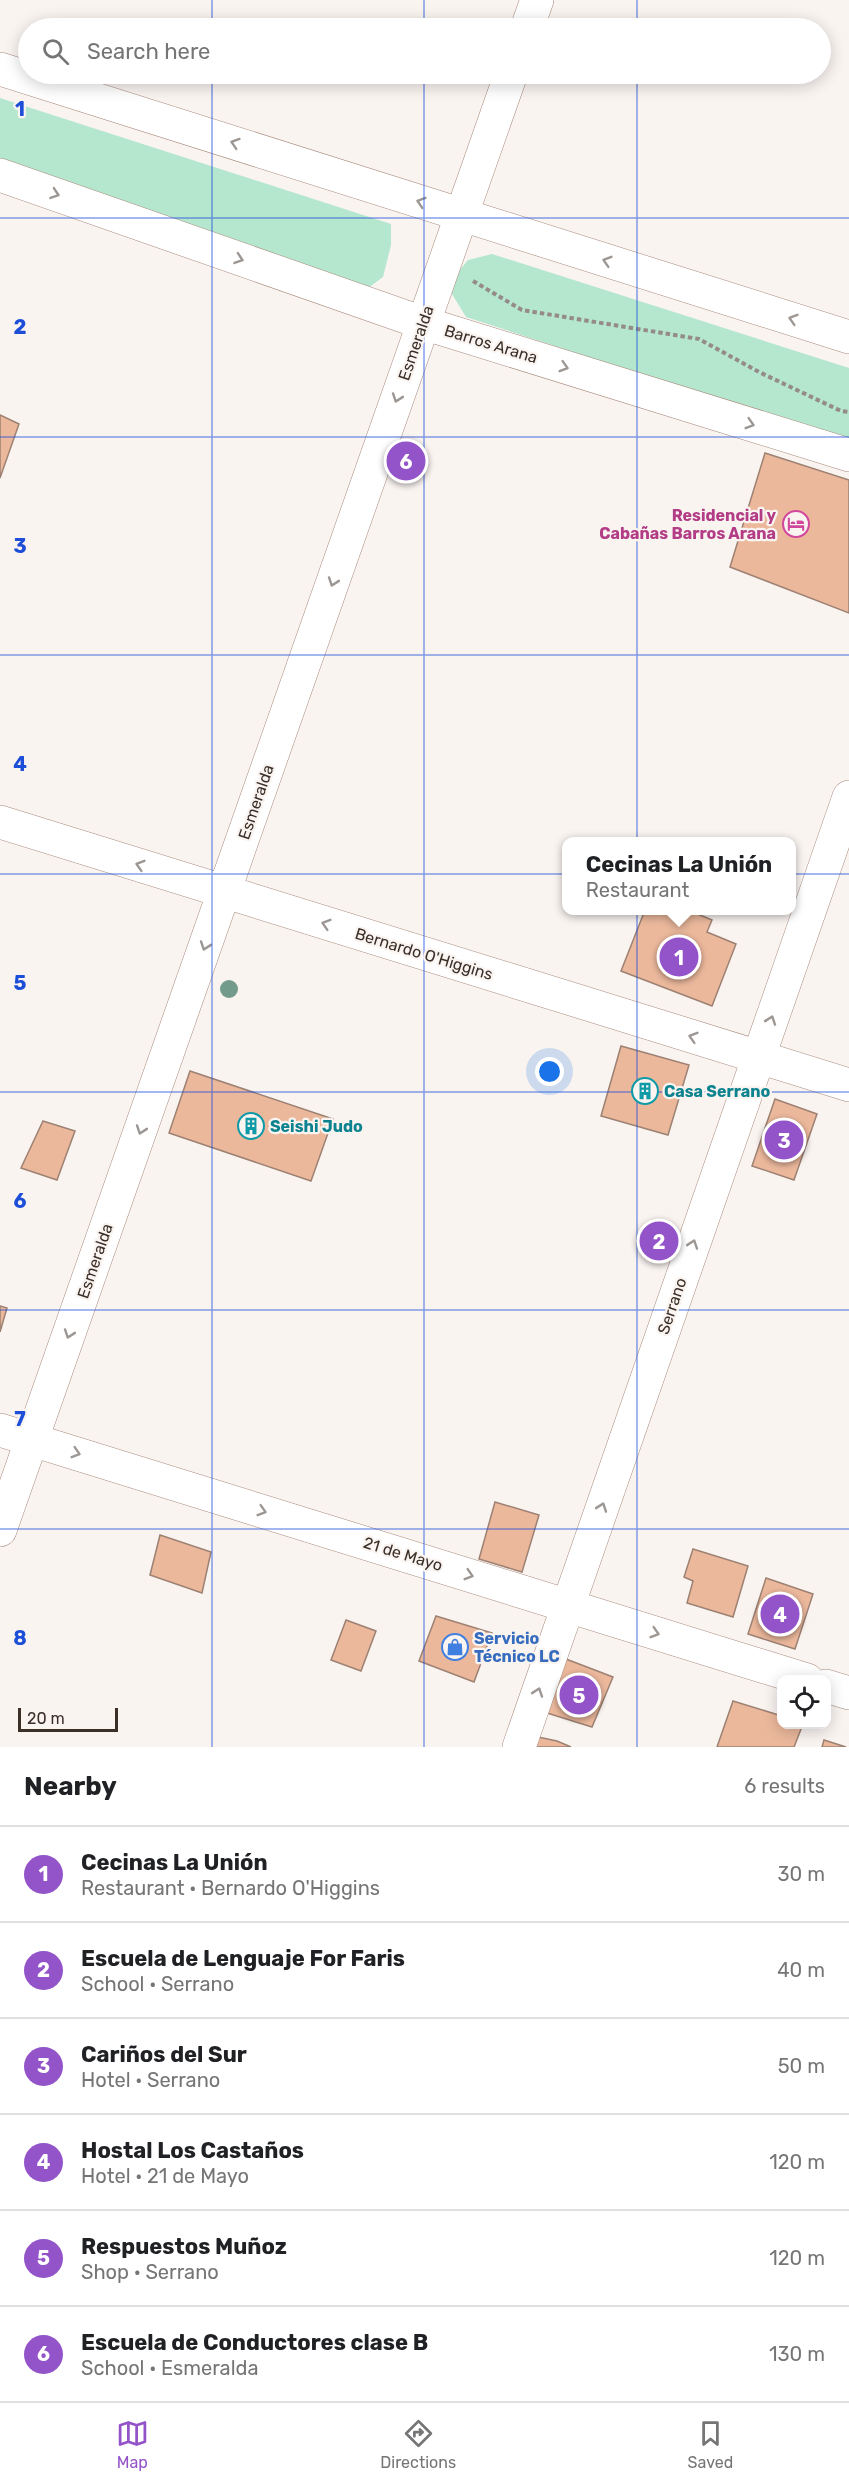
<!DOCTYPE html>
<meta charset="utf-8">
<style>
:root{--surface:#fff;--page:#f2f2f2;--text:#202124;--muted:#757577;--line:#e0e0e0;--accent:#9353c9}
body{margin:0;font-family:Rubik,sans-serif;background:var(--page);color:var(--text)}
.controls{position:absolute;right:18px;bottom:18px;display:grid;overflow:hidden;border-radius:12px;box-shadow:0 3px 15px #0003}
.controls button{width:54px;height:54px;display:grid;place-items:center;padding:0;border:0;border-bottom:2px solid var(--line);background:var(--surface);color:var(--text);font:30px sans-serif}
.scale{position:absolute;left:18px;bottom:15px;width:100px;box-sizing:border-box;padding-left:6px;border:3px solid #3b2f28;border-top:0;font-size:16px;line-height:21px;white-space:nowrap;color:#3b2f28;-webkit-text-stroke:4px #faf4f1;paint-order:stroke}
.you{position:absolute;left:550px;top:1072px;width:21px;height:21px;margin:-15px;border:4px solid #fff;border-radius:50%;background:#1a73e8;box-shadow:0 0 0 9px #1a73e833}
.badge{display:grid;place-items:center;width:39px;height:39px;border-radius:50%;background:var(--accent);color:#fff;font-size:20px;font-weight:700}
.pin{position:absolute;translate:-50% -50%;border:3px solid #fff;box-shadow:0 2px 6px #0006}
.popup{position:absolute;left:562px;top:837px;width:234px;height:78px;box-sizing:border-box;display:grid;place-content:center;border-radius:12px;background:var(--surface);filter:drop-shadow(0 2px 4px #0005);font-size:20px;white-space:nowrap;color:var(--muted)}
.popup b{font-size:22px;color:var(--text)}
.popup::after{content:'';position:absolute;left:50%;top:100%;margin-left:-12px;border:12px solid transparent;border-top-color:var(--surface)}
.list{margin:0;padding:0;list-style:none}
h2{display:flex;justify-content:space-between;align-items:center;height:78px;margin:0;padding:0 24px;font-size:26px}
h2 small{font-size:20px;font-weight:400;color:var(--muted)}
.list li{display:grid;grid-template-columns:39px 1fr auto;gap:18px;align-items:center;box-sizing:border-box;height:96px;padding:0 24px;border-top:2px solid var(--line)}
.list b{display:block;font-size:22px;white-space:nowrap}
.list p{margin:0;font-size:20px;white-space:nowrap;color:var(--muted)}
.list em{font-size:20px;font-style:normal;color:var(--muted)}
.icon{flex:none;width:33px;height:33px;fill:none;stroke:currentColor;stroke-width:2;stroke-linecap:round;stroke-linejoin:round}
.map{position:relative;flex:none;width:849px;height:1747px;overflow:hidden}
.search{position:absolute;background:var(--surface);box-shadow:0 3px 15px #0003;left:18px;right:18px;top:18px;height:66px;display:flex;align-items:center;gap:15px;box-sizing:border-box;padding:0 21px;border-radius:33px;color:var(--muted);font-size:22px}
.sheet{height:654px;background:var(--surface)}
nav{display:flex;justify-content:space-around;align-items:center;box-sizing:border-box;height:84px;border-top:2px solid var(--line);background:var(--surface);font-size:16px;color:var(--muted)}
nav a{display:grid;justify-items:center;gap:3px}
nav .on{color:var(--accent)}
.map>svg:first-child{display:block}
.green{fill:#b5e7cf}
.building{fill:#ebb89c;stroke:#9d8172;stroke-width:1.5}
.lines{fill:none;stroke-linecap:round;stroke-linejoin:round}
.minor-casing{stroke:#a88b7c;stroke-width:34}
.major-casing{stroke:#a88b7c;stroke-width:34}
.path{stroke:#958c87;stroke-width:4;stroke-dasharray:4.5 3;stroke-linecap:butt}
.minor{stroke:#fff;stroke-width:33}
.major{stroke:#fff;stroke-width:33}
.tree{fill:#739b8c}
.oneway{stroke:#9d9794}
.grid{fill:none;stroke:#1d4ed8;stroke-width:1.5;stroke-opacity:0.55}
.labels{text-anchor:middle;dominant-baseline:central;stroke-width:4.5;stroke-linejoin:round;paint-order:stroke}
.street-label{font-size:16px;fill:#3b2f28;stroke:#faf4f1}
.hotel-label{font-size:16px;font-weight:bold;fill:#b23c85;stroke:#faf4f1;text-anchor:end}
.culture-label{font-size:16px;font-weight:bold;fill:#0d838f;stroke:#faf4f1;text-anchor:start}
.shop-label{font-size:16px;font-weight:bold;fill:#366cbe;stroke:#faf4f1;text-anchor:start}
.grid-label{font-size:20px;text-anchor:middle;font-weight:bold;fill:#1d4ed8;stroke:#faf4f1;stroke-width:4.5;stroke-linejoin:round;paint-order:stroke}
</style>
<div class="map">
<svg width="849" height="1747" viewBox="0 0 849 1747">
<rect width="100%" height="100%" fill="#faf4f1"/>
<g class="green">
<polygon points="0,98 391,224 391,245 383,277 364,291 0,164"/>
<polygon points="492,254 849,368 849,442 466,317 452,294 453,278 468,260"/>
</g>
<g class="building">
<polygon points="0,415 19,424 0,478"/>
<polygon points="765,453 849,480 849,613 730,567"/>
<polygon points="645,910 688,910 712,920 707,932 736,944 712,1006 621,971"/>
<polygon points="621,1046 689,1065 668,1135 601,1116"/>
<polygon points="190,1071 333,1119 311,1181 169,1133"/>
<polygon points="775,1099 817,1114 794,1180 752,1166"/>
<polygon points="43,1121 75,1131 57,1180 21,1168"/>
<polygon points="0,1306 7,1308 0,1332"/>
<polygon points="495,1502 539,1515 522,1572 479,1559"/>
<polygon points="160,1535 211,1552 202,1593 150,1575"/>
<polygon points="693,1549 748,1566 733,1617 687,1603 693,1581 684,1577"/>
<polygon points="766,1578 813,1594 795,1649 748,1634"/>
<polygon points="436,1616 492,1633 474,1682 419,1661"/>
<polygon points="346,1620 376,1631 361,1671 331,1660"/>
<polygon points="566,1659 613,1677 592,1727 547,1713"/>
<polygon points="733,1701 782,1716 782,1724 803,1724 794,1747 717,1747"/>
<polygon points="538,1737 557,1741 571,1747 534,1747"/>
<polygon points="824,1740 846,1747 822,1747"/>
</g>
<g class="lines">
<defs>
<g id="minor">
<polyline points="527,28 537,0"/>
<polyline points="0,69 849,337"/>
<polyline points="0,175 423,323 849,455"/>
<polyline points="0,1530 511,74"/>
<polyline points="519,1747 849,797"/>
</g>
<g id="major">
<polyline points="0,822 849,1085"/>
<polyline points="0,1430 807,1680"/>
<polyline points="826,1686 849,1693"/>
</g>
</defs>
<use href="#minor" class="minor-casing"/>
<use href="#major" class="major-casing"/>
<polyline class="path" points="473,281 522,310 699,339 759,372 841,411 849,412"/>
<use href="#minor" class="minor"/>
<use href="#major" class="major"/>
</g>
<circle class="tree" cx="229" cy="989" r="9"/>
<defs><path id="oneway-chevron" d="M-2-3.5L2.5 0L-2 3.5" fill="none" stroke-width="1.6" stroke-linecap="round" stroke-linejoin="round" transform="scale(1.5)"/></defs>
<g class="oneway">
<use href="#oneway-chevron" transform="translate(235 143) rotate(-162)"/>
<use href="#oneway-chevron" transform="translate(55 194) rotate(19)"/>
<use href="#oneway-chevron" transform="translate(421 202) rotate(-162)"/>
<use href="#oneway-chevron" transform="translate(239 259) rotate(19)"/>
<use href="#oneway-chevron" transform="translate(607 261) rotate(-163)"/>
<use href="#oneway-chevron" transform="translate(793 319) rotate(-163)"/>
<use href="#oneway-chevron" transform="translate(564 367) rotate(17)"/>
<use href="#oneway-chevron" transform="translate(397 398) rotate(109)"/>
<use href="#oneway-chevron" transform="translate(750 424) rotate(17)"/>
<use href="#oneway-chevron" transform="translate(333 582) rotate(109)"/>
<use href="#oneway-chevron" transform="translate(140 865) rotate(-163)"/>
<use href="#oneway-chevron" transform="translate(326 924) rotate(-163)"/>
<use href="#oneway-chevron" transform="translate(205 946) rotate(109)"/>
<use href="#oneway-chevron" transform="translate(771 1020) rotate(-71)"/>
<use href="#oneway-chevron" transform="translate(693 1037) rotate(-163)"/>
<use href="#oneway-chevron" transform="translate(141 1130) rotate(109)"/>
<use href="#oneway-chevron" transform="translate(693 1244) rotate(-71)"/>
<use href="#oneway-chevron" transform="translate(69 1334) rotate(109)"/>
<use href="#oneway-chevron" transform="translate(76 1453) rotate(17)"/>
<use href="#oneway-chevron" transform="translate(602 1507) rotate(-71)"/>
<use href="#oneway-chevron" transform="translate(262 1511) rotate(17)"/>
<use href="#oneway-chevron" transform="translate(469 1575) rotate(17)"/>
<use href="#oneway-chevron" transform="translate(655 1633) rotate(17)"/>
<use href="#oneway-chevron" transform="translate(538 1692) rotate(-71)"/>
</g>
<path class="grid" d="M 212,0 L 212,28M 424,0 L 424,28M 637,0 L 637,28M 212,74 L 212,1747M 424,74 L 424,1747M 637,74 L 637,1747M 0,218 L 849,218M 0,437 L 849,437M 0,655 L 849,655M 0,874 L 849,874M 0,1092 L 849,1092M 0,1310 L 849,1310M 0,1529 L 849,1529"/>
<defs>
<symbol id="hotel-ring" viewBox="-11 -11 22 22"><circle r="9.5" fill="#faf4f1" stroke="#d1479c" stroke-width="1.5"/><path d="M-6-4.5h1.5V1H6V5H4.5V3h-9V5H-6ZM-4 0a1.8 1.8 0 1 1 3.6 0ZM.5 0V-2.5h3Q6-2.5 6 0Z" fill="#d1479c"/></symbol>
<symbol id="building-ring" viewBox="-11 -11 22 22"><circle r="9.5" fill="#faf4f1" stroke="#0f9aa8" stroke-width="1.5"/><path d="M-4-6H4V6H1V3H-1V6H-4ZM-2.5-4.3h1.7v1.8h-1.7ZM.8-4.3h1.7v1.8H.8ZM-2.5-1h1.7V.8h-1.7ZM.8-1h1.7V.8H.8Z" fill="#0f9aa8"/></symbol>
<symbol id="shop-ring" viewBox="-11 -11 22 22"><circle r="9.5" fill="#faf4f1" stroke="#3f7fe0" stroke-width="1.5"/><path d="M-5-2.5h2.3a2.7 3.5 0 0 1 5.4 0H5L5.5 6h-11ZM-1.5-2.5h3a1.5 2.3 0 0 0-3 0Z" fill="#3f7fe0"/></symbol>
</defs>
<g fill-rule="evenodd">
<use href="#hotel-ring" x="781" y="509" width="30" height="30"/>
<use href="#building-ring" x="630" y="1076" width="30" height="30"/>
<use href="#building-ring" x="236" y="1111" width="30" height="30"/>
<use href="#shop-ring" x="440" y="1632" width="30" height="30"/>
</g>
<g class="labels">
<g class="street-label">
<text transform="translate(416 343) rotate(-71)">Esmeralda</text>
<text transform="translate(491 344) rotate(17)">Barros Arana</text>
<text transform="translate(256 802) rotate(-71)">Esmeralda</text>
<text transform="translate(424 954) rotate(17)">Bernardo O'Higgins</text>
<text transform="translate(95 1261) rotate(-71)">Esmeralda</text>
<text transform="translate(672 1306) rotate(-71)">Serrano</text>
<text transform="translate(403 1554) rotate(17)">21 de Mayo</text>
</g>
<g class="hotel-label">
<text x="776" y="515">Residencial y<tspan x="776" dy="18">Cabañas Barros Arana</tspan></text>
</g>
<g class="culture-label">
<text x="664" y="1091">Casa Serrano</text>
<text x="270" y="1126">Seishi Judo</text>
</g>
<g class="shop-label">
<text x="474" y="1638">Servicio<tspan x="474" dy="18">Técnico LC</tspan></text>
</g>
</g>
<g class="grid-label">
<text x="20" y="116">1</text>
<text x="20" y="334">2</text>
<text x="20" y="553">3</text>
<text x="20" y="771">4</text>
<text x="20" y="990">5</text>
<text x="20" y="1208">6</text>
<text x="20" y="1426">7</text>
<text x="20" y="1645">8</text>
</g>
</svg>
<div class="controls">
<button><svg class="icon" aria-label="locate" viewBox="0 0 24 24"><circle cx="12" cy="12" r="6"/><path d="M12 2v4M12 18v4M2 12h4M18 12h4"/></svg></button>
</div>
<div class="scale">20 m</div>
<div class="you"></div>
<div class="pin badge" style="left:679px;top:957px">1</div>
<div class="popup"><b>Cecinas La Unión</b>Restaurant</div>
<div class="pin badge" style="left:659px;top:1241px">2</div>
<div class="pin badge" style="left:784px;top:1140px">3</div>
<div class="pin badge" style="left:780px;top:1614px">4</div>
<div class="pin badge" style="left:579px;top:1695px">5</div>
<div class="pin badge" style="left:406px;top:461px">6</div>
<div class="search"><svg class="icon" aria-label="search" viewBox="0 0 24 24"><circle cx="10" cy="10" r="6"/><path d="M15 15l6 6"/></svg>Search here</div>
</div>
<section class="sheet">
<h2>Nearby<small>6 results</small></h2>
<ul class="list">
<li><span class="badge">1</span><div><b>Cecinas La Unión</b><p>Restaurant · Bernardo O'Higgins</p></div><em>30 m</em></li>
<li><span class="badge">2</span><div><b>Escuela de Lenguaje For Faris</b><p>School · Serrano</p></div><em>40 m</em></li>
<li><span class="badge">3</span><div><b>Cariños del Sur</b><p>Hotel · Serrano</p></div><em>50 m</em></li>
<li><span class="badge">4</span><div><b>Hostal Los Castaños</b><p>Hotel · 21 de Mayo</p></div><em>120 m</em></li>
<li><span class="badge">5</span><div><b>Respuestos Muñoz</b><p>Shop · Serrano</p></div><em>120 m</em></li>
<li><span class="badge">6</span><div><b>Escuela de Conductores clase B</b><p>School · Esmeralda</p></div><em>130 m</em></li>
</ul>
</section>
<nav>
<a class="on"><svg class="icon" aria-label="map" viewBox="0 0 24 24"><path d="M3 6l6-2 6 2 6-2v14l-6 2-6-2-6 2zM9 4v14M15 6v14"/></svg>Map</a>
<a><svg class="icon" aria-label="directions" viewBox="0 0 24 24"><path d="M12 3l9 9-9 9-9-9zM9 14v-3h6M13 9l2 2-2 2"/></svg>Directions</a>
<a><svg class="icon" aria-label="saved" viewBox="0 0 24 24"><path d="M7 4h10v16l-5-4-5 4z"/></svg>Saved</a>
</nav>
